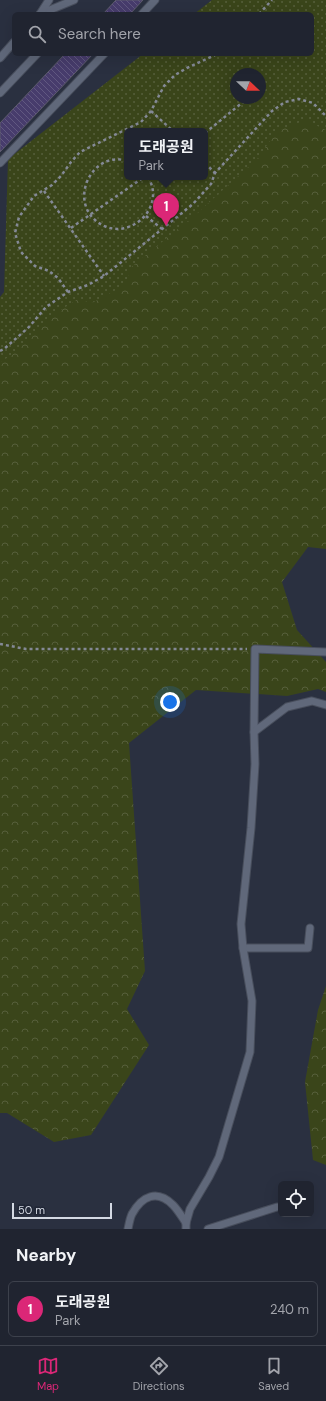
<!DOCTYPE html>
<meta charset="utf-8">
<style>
:root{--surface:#202430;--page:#2d303c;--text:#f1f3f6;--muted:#a2a4ab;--line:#3d414c;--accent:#db2777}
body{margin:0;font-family:"DM Sans","Noto Sans KR",sans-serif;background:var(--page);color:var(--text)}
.controls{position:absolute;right:12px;bottom:12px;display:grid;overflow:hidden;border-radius:6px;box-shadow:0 4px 16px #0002}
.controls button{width:36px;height:36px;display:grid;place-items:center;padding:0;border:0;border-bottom:1px solid var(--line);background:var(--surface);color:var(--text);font:20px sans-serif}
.compass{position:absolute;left:230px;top:68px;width:36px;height:36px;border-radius:50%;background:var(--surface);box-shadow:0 4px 16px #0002;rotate:112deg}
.scale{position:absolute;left:12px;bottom:10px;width:100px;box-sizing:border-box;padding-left:4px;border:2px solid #d4d9e3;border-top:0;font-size:11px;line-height:14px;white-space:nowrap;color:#d4d9e3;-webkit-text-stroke:3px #202636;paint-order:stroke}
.you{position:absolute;left:170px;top:702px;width:14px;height:14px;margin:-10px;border:3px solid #fff;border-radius:50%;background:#1a73e8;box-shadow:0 0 0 6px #1a73e833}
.badge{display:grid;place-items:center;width:26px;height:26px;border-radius:50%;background:var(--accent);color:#fff;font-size:13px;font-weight:700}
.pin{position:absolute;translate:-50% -33px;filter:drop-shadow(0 1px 2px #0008)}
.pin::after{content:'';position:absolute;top:21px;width:14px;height:12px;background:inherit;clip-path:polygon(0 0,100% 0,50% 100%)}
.popup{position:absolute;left:124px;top:128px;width:84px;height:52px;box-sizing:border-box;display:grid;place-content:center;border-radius:6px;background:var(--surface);filter:drop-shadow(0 1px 3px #0005);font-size:13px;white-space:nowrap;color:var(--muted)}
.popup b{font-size:15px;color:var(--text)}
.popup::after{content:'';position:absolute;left:50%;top:100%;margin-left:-8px;border:8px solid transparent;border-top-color:var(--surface)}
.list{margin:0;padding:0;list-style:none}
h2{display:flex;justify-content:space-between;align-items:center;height:52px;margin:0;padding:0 16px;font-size:17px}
h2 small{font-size:13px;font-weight:400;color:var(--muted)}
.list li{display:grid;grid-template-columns:26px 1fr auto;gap:12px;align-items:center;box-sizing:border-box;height:56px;margin:0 8px 8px;padding:0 8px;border:1px solid var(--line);border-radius:6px}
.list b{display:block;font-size:15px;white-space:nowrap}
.list p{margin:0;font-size:13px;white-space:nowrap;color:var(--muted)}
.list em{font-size:13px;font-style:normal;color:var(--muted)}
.icon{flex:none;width:22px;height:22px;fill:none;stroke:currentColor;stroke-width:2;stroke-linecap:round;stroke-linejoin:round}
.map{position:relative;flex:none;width:326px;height:1229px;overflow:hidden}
.search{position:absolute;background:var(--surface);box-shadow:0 4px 16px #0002;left:12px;right:12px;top:12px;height:44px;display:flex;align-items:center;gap:10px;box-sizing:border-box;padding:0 14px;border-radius:6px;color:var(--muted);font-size:15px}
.sheet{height:116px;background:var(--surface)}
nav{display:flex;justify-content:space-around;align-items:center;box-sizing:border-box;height:56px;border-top:1px solid var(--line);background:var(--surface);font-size:11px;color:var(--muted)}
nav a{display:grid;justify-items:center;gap:2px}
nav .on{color:var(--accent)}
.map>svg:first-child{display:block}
.grass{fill:url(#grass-dots);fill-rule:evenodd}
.forest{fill:url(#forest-crowns)}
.building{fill:url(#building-back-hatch);stroke:#5d5a6d}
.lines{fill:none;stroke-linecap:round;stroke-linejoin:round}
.lane-casing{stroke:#484e5c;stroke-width:9}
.path{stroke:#848996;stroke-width:2.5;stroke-dasharray:3 3;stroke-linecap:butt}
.lane{stroke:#60687a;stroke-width:7}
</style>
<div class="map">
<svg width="326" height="1229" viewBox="0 0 326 1229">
<defs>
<pattern id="grass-dots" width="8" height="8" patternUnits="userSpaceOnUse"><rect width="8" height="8" fill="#3a451a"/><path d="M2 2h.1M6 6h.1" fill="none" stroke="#565f3b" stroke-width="1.8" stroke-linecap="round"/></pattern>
<pattern id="forest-crowns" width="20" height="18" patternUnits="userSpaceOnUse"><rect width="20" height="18" fill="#3a451a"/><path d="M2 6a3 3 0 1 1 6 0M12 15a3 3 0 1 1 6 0" fill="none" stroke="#565f3b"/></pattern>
<pattern id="building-back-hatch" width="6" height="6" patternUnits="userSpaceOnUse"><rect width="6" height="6" fill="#473c6c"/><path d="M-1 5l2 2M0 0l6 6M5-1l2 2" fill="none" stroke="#615881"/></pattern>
</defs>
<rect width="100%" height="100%" fill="#2a3040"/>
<path class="grass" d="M 212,0 L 326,0 L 326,437 L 0,502 L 0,297 L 4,292 L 8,159 L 143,54 L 312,54 L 312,14 L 194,14 ZM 236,74 L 260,74 L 260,98 L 236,98 ZM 127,131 L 205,131 L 205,177 L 127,177 Z"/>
<g class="forest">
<polygon points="305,120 326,130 326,549 308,547 282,582 297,630 326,662 326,692 318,689 287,696 196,690 129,743 145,971 127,1009 149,1045 91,1135 54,1142 7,1113 0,1113 0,362 12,355 53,315 78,299 92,303 127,284 130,268 194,216 257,159 277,131"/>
<polygon points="326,986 326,1165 313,1160 305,1082 318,1010"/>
</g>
<g class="building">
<polygon points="116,0 143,0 130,14 103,14"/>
<polygon points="65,54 93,54 0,152 0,123"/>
</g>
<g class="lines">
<defs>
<g id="lane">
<polyline points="40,14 74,0"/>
<polyline points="40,14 49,0"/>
<polyline points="142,14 155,0"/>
<polyline points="0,58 14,42"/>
<polyline points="0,93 37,54"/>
<polyline points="0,163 104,54"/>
<polyline points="254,732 255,649 326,652"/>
<polyline points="243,948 308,948 310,928"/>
<path d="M 128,1229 C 129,1224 130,1218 132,1214 C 142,1196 157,1189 173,1205 C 178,1210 182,1217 186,1223"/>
<polyline points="186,1229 186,1223 190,1209 209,1177 219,1157 250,1052 252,1001 243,948 241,924 251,828 255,764 254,732 287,707 312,701 326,705"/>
<polyline points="208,1229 277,1207"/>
</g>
</defs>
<use href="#lane" class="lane-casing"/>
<g class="path">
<polyline points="259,14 272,0"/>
<polyline points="151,111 173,131"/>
<polyline points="205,133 248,98"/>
<path d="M 127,161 C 94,150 69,197 95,220 C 124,246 168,210 148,177"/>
<polyline points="205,163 215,173"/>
<polyline points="44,191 104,276"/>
<polyline points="146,216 162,229"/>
<polyline points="71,228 144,177"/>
<polyline points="68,292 58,278 49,271 35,266 21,252 15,233 19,217 34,196 52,185 61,176 71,162 80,152 141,122 151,111 164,86 175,75 187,68 217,54"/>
<polyline points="0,351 4,349 29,327 46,307 68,292 88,285 104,276 193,204 211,184 215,173 272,111 285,102 299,99 313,103 326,116"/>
<polyline points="0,644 26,649 247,649"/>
</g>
<use href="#lane" class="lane"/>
</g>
</svg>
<div class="controls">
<button><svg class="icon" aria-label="locate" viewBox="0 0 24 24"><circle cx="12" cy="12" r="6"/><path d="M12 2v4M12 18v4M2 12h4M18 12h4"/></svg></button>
</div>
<svg class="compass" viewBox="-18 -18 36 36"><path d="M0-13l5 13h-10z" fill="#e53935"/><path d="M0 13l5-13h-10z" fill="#a2a4ab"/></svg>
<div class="scale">50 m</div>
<div class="you"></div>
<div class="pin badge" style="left:166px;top:226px">1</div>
<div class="popup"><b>도래공원</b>Park</div>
<div class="search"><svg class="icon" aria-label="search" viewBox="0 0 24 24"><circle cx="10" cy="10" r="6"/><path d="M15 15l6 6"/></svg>Search here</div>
</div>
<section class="sheet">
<h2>Nearby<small></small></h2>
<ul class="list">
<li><span class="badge">1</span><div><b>도래공원</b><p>Park</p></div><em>240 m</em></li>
</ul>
</section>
<nav>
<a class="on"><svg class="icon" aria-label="map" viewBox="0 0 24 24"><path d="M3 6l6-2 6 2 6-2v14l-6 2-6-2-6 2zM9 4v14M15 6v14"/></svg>Map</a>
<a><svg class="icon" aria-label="directions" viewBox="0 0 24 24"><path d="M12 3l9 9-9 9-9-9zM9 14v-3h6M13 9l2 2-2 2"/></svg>Directions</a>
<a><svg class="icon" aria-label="saved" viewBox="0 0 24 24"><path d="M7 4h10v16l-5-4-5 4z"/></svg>Saved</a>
</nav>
